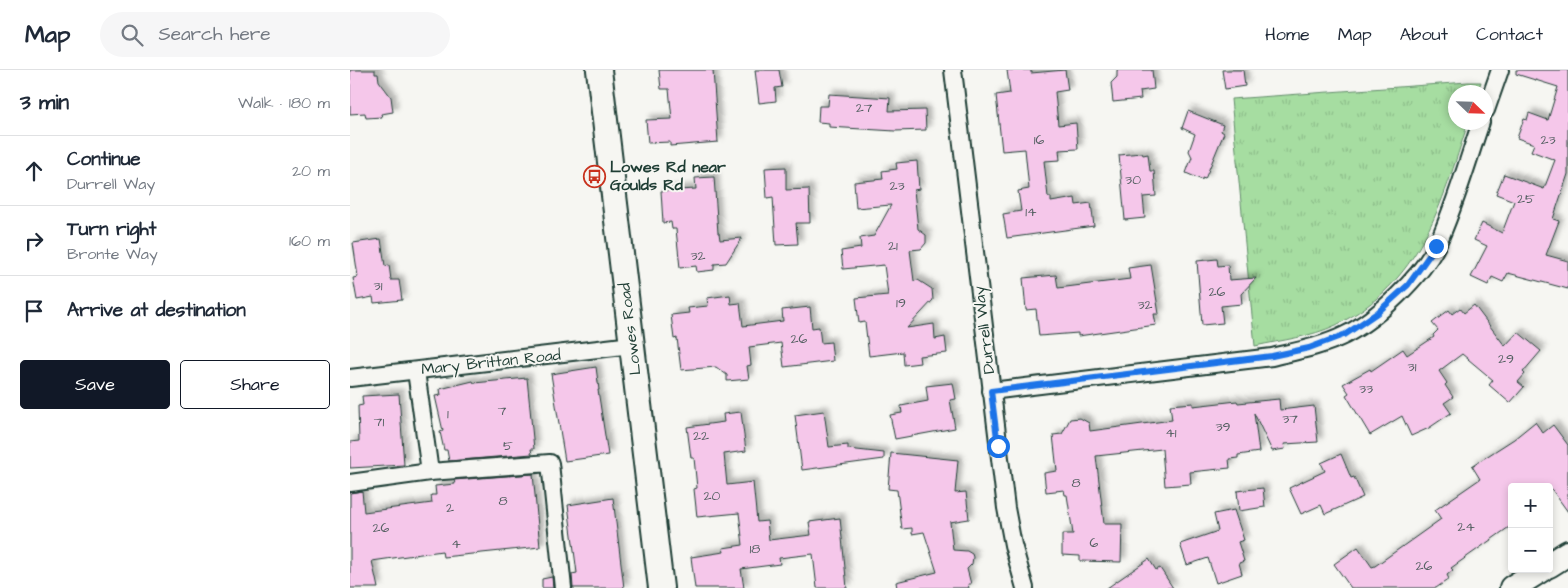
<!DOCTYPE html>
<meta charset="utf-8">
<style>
:root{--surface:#fff;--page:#f6f6f7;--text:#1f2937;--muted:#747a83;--line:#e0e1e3;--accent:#111827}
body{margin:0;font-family:"Architects Daughter",sans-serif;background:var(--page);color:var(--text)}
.controls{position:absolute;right:15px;bottom:15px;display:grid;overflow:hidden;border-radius:5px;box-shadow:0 2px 8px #0003}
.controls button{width:45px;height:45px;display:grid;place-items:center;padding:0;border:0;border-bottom:1px solid var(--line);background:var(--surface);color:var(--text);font:25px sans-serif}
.compass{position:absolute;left:1098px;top:15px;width:45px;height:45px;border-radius:50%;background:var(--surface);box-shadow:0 2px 8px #0003;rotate:113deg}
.stop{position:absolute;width:15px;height:15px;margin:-11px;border:4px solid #1a73e8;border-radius:50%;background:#fff}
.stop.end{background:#1a73e8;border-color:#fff;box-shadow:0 1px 5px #0008}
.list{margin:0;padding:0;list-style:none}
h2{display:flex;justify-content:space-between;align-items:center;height:65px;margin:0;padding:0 20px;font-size:21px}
h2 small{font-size:16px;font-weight:400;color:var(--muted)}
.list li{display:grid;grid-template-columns:32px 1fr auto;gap:15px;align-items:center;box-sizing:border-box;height:70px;padding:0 20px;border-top:1px solid var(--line)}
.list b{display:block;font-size:19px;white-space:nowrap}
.list p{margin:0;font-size:16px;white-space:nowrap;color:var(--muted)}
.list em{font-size:16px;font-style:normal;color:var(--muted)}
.actions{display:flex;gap:10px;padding:15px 20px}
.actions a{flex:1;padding:11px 0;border:1px solid var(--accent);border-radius:5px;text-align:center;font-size:18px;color:var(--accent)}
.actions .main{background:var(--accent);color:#fff}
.icon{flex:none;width:28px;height:28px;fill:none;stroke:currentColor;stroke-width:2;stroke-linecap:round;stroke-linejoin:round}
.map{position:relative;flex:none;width:1218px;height:518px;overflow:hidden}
header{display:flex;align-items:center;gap:30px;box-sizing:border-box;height:70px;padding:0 25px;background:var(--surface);border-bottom:1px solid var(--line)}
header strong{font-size:24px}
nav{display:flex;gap:28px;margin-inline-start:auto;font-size:18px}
.search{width:350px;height:45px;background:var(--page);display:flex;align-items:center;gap:12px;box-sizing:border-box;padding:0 18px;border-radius:28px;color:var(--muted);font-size:19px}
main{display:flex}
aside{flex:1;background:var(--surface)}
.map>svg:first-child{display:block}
.park{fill:url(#park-tufts);stroke:#628d6a}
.building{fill:#f5c7ea;stroke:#1f3d34;filter:url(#shadow)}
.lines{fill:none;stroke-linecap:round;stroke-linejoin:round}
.street-casing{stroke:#1f3d34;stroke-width:20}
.secondary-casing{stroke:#1f3d34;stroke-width:28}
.street{stroke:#f6f6f2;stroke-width:16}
.secondary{stroke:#f6f6f2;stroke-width:24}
.route{stroke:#1a73e8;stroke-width:6}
.labels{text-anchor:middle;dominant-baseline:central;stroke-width:4;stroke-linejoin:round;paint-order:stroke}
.number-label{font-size:14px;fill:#546062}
.poi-label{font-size:16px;font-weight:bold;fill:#1f3d34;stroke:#f6f6f2;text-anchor:start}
.street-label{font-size:16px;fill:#1f3d34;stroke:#f6f6f2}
</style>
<header>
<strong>Map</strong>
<div class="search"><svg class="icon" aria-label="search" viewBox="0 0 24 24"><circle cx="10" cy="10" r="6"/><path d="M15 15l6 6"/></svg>Search here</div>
<nav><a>Home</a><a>Map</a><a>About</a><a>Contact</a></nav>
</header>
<main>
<aside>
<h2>3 min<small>Walk · 180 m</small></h2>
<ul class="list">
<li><svg class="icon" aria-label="ahead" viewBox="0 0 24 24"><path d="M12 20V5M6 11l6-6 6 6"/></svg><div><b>Continue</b><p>Durrell Way</p></div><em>20 m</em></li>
<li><svg class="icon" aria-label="right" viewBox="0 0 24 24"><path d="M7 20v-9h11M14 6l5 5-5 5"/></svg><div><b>Turn right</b><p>Bronte Way</p></div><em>160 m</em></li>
<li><svg class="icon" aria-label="arrive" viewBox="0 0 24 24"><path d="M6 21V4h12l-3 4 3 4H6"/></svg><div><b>Arrive at destination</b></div></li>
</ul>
<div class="actions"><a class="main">Save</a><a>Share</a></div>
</aside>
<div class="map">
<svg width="1218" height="518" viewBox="0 0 1218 518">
<defs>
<pattern id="park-tufts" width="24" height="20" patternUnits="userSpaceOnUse" patternTransform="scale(1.25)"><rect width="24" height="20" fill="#a6dda1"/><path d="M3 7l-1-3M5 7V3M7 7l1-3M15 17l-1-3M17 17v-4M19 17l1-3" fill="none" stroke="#8ebf8b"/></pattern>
<filter id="shadow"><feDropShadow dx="4.5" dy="-4.5" stdDeviation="2.5" flood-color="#0004"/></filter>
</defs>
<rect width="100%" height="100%" fill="#f6f6f2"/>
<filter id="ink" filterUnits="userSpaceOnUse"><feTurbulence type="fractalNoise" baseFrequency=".02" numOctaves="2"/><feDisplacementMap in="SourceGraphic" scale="10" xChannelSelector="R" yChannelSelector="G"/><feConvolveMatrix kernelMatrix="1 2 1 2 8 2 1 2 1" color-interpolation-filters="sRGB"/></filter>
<g filter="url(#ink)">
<path class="park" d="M 1118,12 L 1131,12 L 1127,22 L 1106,22 L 1106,52 L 1118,53 C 1091,135 1071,213 986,255 C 961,267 932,270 905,276 L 881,29 Z"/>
<g class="building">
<polygon points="0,0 25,0 25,4 28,4 29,11 41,27 43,42 31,44 32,47 16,48 15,43 0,44"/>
<polygon points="309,0 363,0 368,72 320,76 320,72 298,73 296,50 322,49 319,19 311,19"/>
<polygon points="405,0 429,0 432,17 425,18 426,31 409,33"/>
<polygon points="657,0 681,0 681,3 715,0 718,20 705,22 708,55 726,53 728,79 709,80 710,90 694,91 698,127 701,127 701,132 725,128 726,135 741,133 744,156 657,168 653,144 671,141 668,121 679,119 675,79 652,81 646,25 660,23"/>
<polygon points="767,0 802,0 804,19 790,21 791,29 763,32 761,13 767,7"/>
<polygon points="872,0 893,0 895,16 875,19"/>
<polygon points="1166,0 1218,0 1218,104 1203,149 1209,151 1196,185 1218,191 1218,219 1158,203 1153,212 1142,207 1138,215 1121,207 1137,176 1124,170 1132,153 1152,163 1164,131 1146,124 1154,104 1194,119 1205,90 1181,81 1184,74 1167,68 1174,49 1177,50 1179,43 1198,50 1208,17 1166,4"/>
<polygon points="479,24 540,28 539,41 575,40 576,60 545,61 479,57 479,53 468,52 469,36 478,36"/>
<polygon points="838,41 873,55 871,61 874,63 855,109 852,108 852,110 836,103 842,87 839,81 845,64 832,58"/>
<polygon points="792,83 793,85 798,84 800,101 804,101 806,126 793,127 795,148 775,150 769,85"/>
<polygon points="567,91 569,119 564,120 568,159 576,165 576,173 571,179 560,180 564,211 568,210 582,219 583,230 557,258 584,254 585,269 595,267 597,283 569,286 570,293 554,295 553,282 519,286 515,252 509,253 506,228 538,225 534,195 493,199 491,181 511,178 510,168 524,166 541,135 506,138 504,112 533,109 532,101 547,99 546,93"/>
<polygon points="436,97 436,120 459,119 460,153 446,153 448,174 426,175 423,127 417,128 415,98"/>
<polygon points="364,107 368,163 369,163 370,170 392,168 376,193 364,194 364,200 347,202 346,196 330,198 326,159 322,159 321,152 313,153 311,121 346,119 345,108"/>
<polygon points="31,169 35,196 39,195 41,210 49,210 52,230 24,233 23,227 7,230 3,208 8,207 3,173"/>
<polygon points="867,189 868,196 878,195 879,210 906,208 891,224 892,234 871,236 873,253 852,255 847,191"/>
<polygon points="801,195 809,244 804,244 806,255 728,266 728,263 689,266 686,239 676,240 673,208 706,205 708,218 780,209 778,198"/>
<polygon points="380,225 381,234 390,233 393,256 433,251 432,240 460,237 462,258 469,257 471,273 481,272 483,291 434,297 431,273 399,277 401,295 397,296 399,309 377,311 377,305 366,297 331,300 327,268 324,269 321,245 339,243 338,238 358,236 357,228"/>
<polygon points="1124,235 1155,276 1168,262 1191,281 1173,302 1175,304 1168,312 1174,317 1160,333 1139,315 1143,310 1112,284 1089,301 1097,313 1095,315 1103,327 1094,333 1101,343 1079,358 1061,366 1052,346 1020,365 996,325 999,323 993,314 1020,299 1021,301 1053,279 1057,285 1084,267 1083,265 1088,260 1082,253 1099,240 1102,244 1110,238 1114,243"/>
<polygon points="246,297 249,320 248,320 258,385 215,391 201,304"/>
<polygon points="177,308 184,379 181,379 182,384 99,391 97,380 94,380 90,362 93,361 85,326 91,325 90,319 123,311 124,313"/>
<polygon points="603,313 606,329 600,330 605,358 545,369 540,345 552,343 551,336 578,331 576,316"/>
<polygon points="49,324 54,395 0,398 0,372 9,371 8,336 13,335 12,326"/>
<polygon points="929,329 930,340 964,336 968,372 934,374 935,379 922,381 904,343 909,382 888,385 888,388 879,389 880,398 840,402 841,414 815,416 812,379 746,386 754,454 772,454 771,492 730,491 730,486 712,485 712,464 723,464 717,425 715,425 714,420 696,422 694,403 707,401 703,365 712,364 720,349 730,348 739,353 740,361 822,350 820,335 843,333 843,336 887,331 888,333"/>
<polygon points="474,341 479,377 498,375 498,379 534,383 534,389 452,400 445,345"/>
<polygon points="391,342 396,381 374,384 377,415 403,412 407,452 417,451 419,470 461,465 459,452 490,448 497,518 467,518 463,484 429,488 430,494 391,499 394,518 345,518 341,487 374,482 373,478 393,475 389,443 347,447 344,419 347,418 344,388 341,388 337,357 374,352 373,344"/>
<polygon points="1185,352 1193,363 1203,355 1218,375 1218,442 1200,417 1162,417 1162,455 1101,498 1103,500 1097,505 1099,509 1086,518 1001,518 984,494 1008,477 1022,497 1025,496 1091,449 1085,440 1130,409 1122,396 1164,369"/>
<polygon points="541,383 608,390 605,423 616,422 619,449 600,452 603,480 617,481 622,484 623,487 622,494 617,499 621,514 618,514 619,518 547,518 546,512 587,502 574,462 562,464 562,458 552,459 547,420 538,419"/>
<polygon points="991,384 1001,408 1004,407 1013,427 975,444 971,435 951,444 939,418 975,401 971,393"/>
<polygon points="183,404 190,477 93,487 92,481 22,491 28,518 0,518 0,423 12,421 14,442 82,433 81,425 86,425 85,416 105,414 104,410"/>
<polygon points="913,418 915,437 889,441 887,421"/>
<polygon points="263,428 274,518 223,518 222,504 227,503 218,435"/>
<polygon points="884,440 894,470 888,472 894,491 889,493 892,504 866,513 858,488 837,495 830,474 868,461 864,444"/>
<polygon points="799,489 806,500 810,498 823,518 757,518"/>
<polygon points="202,507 203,518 192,518 192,509"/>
</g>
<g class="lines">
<defs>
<g id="street">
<polyline points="603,0 656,438 663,475 675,518"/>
<polyline points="1136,40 1150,0"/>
<polyline points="66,301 80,402"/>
<polyline points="0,308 282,275"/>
<path d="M 641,321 L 922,287 C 947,281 973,276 995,265 C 1027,249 1072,206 1087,175 C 1105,136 1117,93 1131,52"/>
<polyline points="0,413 80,402 200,393 213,518"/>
</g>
<g id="secondary">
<polyline points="249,0 311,518"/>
<polyline points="1199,495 1218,483"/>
<polyline points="1162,518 1192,499"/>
</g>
</defs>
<use href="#street" class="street-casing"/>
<use href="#secondary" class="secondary-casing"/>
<use href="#street" class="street"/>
<use href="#secondary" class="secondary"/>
</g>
</g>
<g class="lines" filter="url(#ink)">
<polyline class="route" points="648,376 641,321 922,286 959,278 996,264 1027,243 1058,215 1086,176"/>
</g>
<defs>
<symbol id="bus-ring" viewBox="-11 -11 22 22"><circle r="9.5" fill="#f6f6f2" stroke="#c8321e" stroke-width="1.5"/><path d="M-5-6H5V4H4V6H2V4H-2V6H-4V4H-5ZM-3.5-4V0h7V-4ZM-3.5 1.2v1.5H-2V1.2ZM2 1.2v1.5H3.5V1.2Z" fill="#c8321e"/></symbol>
</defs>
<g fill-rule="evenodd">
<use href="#bus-ring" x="232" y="94" width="25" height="25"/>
</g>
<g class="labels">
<g class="number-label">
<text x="514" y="38">27</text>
<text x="689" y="70">16</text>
<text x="1198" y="70">23</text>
<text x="783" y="110">30</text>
<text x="547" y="116">23</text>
<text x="1176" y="129">25</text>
<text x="681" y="142">14</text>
<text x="543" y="176">21</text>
<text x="348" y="186">32</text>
<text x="28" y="216">31</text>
<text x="867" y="222">26</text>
<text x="551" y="233">19</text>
<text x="795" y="235">32</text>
<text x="449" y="269">26</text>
<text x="1156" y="289">29</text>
<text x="1062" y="297">31</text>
<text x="1016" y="319">33</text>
<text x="152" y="341">7</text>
<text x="98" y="344">1</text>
<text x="940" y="349">37</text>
<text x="29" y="352">71</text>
<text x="873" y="357">39</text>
<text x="821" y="363">41</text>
<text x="351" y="366">22</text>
<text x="158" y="376">5</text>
<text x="726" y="413">8</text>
<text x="362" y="426">20</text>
<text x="153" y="431">8</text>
<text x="100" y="438">2</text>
<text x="1116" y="457">24</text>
<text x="31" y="458">26</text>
<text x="744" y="473">6</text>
<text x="106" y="474">4</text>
<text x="405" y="479">18</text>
<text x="1074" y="496">26</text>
</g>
<g class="poi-label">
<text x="260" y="97">Lowes Rd near<tspan x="260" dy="18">Goulds Rd</tspan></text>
</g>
<g class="street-label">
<text transform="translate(280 259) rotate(-97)">Lowes Road</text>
<text transform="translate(634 260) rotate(-97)">Durrell Way</text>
<text transform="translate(141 292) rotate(-6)">Mary Brittan Road</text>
</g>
</g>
</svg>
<div class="controls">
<button>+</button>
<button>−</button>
</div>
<svg class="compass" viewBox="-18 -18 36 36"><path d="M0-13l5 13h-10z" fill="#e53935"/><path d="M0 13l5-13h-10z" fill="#747a83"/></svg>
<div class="stop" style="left:648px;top:376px"></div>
<div class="stop end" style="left:1086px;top:176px"></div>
</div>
</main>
